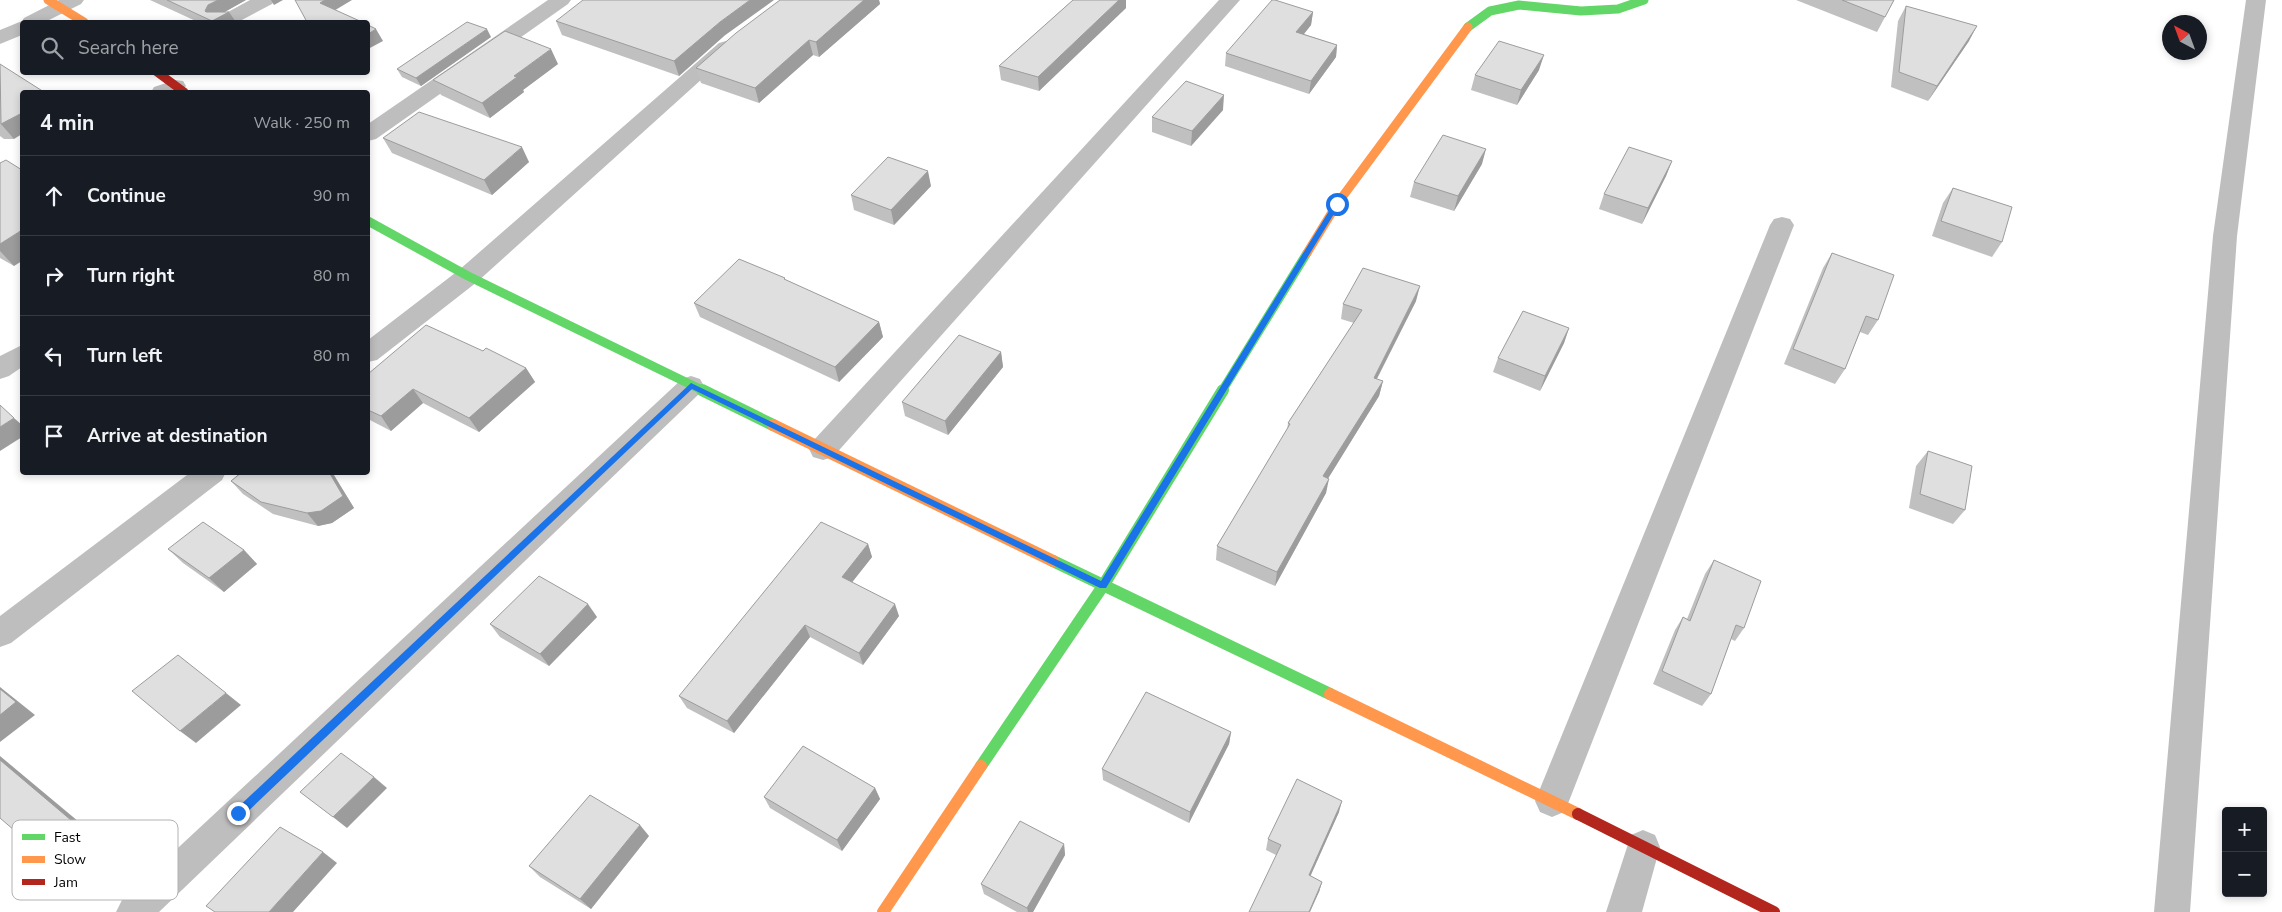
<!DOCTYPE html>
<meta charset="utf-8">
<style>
:root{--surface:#171b24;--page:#20242c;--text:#f1f3f6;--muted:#9ea1a6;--line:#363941}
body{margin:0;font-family:"Nunito Sans",sans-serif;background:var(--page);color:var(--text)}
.controls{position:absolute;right:15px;bottom:15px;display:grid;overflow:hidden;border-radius:5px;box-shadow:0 2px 8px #0003}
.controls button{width:45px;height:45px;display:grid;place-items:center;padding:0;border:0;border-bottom:1px solid var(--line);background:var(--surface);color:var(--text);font:25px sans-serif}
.compass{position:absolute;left:2162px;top:15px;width:45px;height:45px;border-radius:50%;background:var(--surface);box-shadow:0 2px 8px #0003;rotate:319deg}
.stop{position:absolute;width:15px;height:15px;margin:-11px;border:4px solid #1a73e8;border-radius:50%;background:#fff}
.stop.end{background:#1a73e8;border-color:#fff;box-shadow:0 1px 5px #0008}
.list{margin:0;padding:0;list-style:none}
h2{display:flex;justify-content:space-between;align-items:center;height:65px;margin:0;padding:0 20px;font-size:21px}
h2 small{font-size:16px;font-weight:400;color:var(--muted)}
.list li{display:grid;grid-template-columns:32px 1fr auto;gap:15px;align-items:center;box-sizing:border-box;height:80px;padding:0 20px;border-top:1px solid var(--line)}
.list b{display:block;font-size:19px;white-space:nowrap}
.list em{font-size:16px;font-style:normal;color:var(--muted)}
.icon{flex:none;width:28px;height:28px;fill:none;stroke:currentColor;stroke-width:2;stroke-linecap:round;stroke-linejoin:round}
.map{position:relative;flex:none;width:2282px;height:912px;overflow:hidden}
.search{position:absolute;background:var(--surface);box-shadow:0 2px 8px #0003;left:20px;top:20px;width:350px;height:55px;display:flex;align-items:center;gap:12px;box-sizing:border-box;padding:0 18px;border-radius:5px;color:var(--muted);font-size:19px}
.panel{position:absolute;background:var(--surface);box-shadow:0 2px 8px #0003;left:20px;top:90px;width:350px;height:385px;border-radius:5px}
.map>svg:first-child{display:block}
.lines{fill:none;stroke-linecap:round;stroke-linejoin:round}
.street{fill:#bebebe;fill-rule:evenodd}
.fast-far1{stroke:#63d668;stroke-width:9}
.fast{stroke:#63d668;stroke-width:12}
.slow-far1{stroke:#ff974d;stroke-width:9}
.slow{stroke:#ff974d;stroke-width:12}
.jam-far1{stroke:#b3261e;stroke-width:9}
.jam{stroke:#b3261e;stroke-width:12}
.wall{fill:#c0c0c0}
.shaded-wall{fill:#9c9c9c}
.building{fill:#dfdfdf;stroke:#9c9c9c}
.route{fill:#1a73e8}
.key{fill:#fff;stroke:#b2b2b2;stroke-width:1}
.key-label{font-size:14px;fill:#000}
</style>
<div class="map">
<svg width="2282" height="912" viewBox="0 0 2282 912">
<rect width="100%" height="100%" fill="#fff"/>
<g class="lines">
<g class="street">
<polygon points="59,0 84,0 81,4 45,22 22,22 22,35 0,44 0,30 22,21 24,18"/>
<polygon points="250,0 275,0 272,4 238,22 214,22 217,18"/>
<polygon points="548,0 571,0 568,4 376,139 368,141 368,124"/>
<polygon points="1219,0 1240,0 833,457 823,460 813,457 809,449 813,441"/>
<polygon points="2246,0 2266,0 2237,236 2190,912 2154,912 2213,236"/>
<polygon points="726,41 733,43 736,47 733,51 477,282 377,360 368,362 368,340 459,270 719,43"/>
<path d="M 175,80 L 183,81 L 186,86 C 179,96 162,93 151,92 L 154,87 Z"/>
<polygon points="1782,217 1790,219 1794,225 1569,801 1564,812 1552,817 1540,812 1535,801 1770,225 1774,219"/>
<polygon points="22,345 22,367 9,376 0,379 0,356"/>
<polygon points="691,376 700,379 704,386 700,393 159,912 116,912 122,900 682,379"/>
<polygon points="191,472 226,472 222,480 11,643 0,647 0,616"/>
<polygon points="1643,830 1655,835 1660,847 1642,912 1606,912 1631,835"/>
</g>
<g class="fast-far1">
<polyline points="1468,27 1490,11 1519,5 1581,11 1618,9 1644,0"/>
<polyline points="368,221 468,276 704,391"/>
<polyline points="1222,391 1307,253"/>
</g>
<g class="fast">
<polyline points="702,390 773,425"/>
<polyline points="1053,561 1330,694"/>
<polyline points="981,766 1103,586 1223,390"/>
</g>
<g class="slow-far1">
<polyline points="48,0 84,22"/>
<polyline points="1307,253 1337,204 1468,27"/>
</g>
<g class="slow">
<polyline points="773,425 1053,561"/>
<polyline points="1330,694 1578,814"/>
<polyline points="883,912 981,766"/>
</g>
<polyline class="jam-far1" points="157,72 184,92"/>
<polyline class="jam" points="1578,814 1774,912"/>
</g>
<g class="wall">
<polygon points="150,0 246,0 224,12 236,22 198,22"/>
<polygon points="780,0 879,0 880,4 819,57 813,55 759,103 701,83 696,68"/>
<polygon points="1073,0 1126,0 1126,8 1039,91 1001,80 999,66"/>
<polygon points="1796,0 1894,0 1877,32"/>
<polygon points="1906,6 1969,41 1928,101 1891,87 1898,21"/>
<polygon points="1313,12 1311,25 1304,34 1337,45 1336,57 1309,94 1225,66 1226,53"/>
<polygon points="556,21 724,36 679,76 562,35"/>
<polygon points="491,37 421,86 402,77 397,69"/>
<polygon points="0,64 14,139 4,139 0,136"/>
<polygon points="558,64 523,90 524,92 490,118 441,95 433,80"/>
<polygon points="1539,70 1517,105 1471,90 1475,75"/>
<polygon points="1223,110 1191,146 1152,132 1152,117"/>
<polygon points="383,138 529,162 492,195 392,153"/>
<polygon points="1672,161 1666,176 1642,224 1599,209 1604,194"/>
<polygon points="0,163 14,266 0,258"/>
<polygon points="1482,164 1454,211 1410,197 1414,182"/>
<polygon points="931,186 894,225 854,210 851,195"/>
<polygon points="1953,188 2002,242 1992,257 1932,236 1943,203"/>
<polygon points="1832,253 1878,320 1868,335 1860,332 1845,369 1835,384 1784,364 1823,268"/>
<polygon points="785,278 785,280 879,322 883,337 839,382 700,317 694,303"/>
<polygon points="1416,301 1377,379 1383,381 1379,396 1328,478 1326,493 1275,586 1216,560 1217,546 1287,430 1288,423 1354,323 1341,319 1343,304"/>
<polygon points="1569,328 1564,343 1540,391 1493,372 1498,358"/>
<polygon points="483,351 526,368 535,382 479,432 423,403 391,431 368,419 368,374"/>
<polygon points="1001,352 1003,367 948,435 905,416 902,402"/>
<polygon points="1928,451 1965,510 1953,524 1909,508 1916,466"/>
<polygon points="242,472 332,472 354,508 332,523 318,526 273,514 243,494 231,481"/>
<polygon points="868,544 872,557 852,582 899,616 863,665 810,637 734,733 687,708 679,696"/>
<polygon points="168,549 244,550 257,564 224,592 183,563"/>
<polygon points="1714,560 1744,628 1735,641 1731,639 1711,694 1702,706 1653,684 1675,630 1683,617 1687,619 1705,574"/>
<polygon points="597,617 549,666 500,637 490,624"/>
<polygon points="1231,732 1229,744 1189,823 1103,780 1102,769"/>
<polygon points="875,788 880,799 842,851 770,808 764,797"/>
<polygon points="1339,812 1310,876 1322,882 1319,892 1276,855 1266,850 1268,839"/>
<polygon points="649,836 591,909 540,877 529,866"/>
<polygon points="1064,844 1065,855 1033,912 1017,912 984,894 981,884"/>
</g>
<g class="shaded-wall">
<polygon points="218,0 246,0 216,17 229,12 236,22 212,22 205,11 208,5"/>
<polygon points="271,0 283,0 274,5"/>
<polygon points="325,0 352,0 327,15 320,3"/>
<polygon points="750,0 774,0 724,36 679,76 674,61 720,22"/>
<polygon points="864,0 879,0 880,4 819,57 816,42"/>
<polygon points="1119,0 1126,0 1126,8 1039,91 1038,77"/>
<polygon points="1313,12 1311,25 1295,45 1296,32"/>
<polygon points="1977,26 1969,41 1928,101 1937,86"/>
<polygon points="376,29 383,41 368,49 368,34"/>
<polygon points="487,29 491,37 421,86 416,78"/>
<polygon points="809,40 813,55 759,103 755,88"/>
<polygon points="1337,45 1336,57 1309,94 1311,81"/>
<polygon points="551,49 558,64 523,90 524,92 490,118 482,103 514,76"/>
<polygon points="1544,55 1539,70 1517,105 1521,90"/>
<polygon points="1224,95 1223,110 1191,146 1192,131"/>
<polygon points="22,113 22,134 14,139 1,124"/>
<polygon points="522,147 529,162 492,195 484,180"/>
<polygon points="1486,149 1482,164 1454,211 1458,196"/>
<polygon points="1672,161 1666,176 1642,224 1648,208"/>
<polygon points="928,171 931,186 894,225 891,210"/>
<polygon points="22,230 22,261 14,266 0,251 0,244"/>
<polygon points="1420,286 1416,301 1370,392 1374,378"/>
<polygon points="879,322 883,337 839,382 835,367"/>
<polygon points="1569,328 1564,343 1540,391 1545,376"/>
<polygon points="1001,352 1003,367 948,435 945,421"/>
<polygon points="526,368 535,382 479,432 469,418"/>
<polygon points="1383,381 1379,396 1321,490 1323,476"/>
<polygon points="413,389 423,403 391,431 381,416"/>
<polygon points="14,418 22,425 22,437 0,451 0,427"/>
<polygon points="329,472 332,472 354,508 332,523 318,526 307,513"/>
<polygon points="1329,479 1326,493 1275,586 1277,572"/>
<polygon points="868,544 872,557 846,590 842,577"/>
<polygon points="244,550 257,564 224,592 209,578"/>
<polygon points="588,604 597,617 549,666 540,654"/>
<polygon points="895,604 899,616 863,665 859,653"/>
<polygon points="805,625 810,637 734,733 727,721"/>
<polygon points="0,687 35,715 0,742"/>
<polygon points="226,693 241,705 196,743 180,731"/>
<polygon points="1231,732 1229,744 1189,823 1190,812"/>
<polygon points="0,756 97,837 63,867 44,856 0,760"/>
<polygon points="374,777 387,788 347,828 333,817"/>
<polygon points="875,788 880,799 842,851 837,840"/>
<polygon points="1342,801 1339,812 1306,886 1309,875"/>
<polygon points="640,825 649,836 591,909 580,899"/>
<polygon points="1064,844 1065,855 1033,912 1028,912 1027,908"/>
<polygon points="323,852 337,863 293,912 269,912"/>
<polygon points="1322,882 1319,892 1310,912 1309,912"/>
</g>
<g class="building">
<polygon points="167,0 218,0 208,5 205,11 206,12 229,12 212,21"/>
<polygon points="295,0 325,0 320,3 362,22 307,22"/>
<polygon points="583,0 750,0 720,22 674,61 556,21"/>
<polygon points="780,0 864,0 816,42 809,40 755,88 696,68 736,33"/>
<polygon points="1073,0 1119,0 1038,77 999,66"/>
<polygon points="1272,0 1275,0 1313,12 1296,32 1337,45 1311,81 1226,53"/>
<polygon points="1842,0 1894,0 1885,17"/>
<polygon points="1906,6 1977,26 1937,86 1899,72"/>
<polygon points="467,22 487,29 416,78 397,69"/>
<polygon points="368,25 376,29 368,34"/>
<polygon points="505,31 551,49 514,76 517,77 482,103 433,80"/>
<polygon points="1499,41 1544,55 1521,90 1475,75"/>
<polygon points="0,64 44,92 22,92 22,113 1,124"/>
<polygon points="1186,81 1224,95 1192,131 1152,117"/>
<polygon points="419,112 522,147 484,180 383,138"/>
<polygon points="1443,135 1486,149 1458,196 1414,182"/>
<polygon points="1629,147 1672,161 1648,208 1604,194"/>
<polygon points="888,157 928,171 891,210 851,195"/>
<polygon points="6,160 22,170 22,230 0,244 0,163"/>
<polygon points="1953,188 2012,207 2002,242 1941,221"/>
<polygon points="1832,253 1894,275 1878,320 1866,316 1845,369 1793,349"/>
<polygon points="739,259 785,278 784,279 879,322 835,367 694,303"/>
<polygon points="1363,268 1420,286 1374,378 1383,381 1323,476 1329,479 1277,572 1217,546 1290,424 1288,423 1362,310 1343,304"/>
<polygon points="1523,311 1569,328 1545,376 1498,358"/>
<polygon points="426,325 483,351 486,348 526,368 469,418 413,389 381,416 368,410 368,374"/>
<polygon points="959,335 1001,352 945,421 902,402"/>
<polygon points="0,405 14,418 0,427"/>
<polygon points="1928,451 1972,466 1965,510 1920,494"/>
<polygon points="242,472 329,472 343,496 321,511 307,513 261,502 231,481"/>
<polygon points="203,522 244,550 209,578 168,549"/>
<polygon points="821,522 868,544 842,577 895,604 859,653 805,625 727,721 679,696"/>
<polygon points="1714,560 1761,581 1744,628 1736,625 1711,694 1662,671 1683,617 1690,621"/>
<polygon points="539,576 588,604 540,654 490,624"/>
<polygon points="178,655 226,693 180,731 132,691"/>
<polygon points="0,689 16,702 0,715"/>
<polygon points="1146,692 1231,732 1190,812 1102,769"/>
<polygon points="803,746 875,788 837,840 764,797"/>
<polygon points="341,753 374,777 333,817 300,792"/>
<polygon points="0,760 78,826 44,856 0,818"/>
<polygon points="1297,779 1342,801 1309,875 1322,882 1309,912 1249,912 1281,845 1268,839"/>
<polygon points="590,795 640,825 580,899 529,866"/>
<polygon points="1020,821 1064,844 1027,908 981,884"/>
<polygon points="280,827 323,852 269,912 215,912 206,906"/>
</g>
<polygon class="route" points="1334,203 1340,204 1106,588 1100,588 692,389 242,817 235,817 235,810 691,383 1101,581"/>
<rect x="12" y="820" width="166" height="80" rx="8" class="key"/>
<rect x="22" y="834" width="23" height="6" fill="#63d668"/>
<rect x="22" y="856" width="23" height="7" fill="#ff974d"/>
<rect x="22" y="879" width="23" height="6" fill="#b3261e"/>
<g class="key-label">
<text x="54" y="842">Fast</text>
<text x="54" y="864">Slow</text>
<text x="54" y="887">Jam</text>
</g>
</svg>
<div class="controls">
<button>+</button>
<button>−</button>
</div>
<svg class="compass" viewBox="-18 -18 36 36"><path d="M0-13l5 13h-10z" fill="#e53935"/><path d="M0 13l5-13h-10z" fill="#9ea1a6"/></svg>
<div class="stop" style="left:1337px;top:204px"></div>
<div class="stop end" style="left:238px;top:813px"></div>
<div class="search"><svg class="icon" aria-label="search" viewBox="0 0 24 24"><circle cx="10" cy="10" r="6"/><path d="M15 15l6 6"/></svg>Search here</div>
<section class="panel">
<h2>4 min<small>Walk · 250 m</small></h2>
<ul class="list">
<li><svg class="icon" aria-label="ahead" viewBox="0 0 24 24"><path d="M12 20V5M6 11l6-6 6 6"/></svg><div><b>Continue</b></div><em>90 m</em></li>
<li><svg class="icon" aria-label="right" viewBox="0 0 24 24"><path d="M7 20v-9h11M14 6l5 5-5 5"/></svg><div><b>Turn right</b></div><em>80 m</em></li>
<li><svg class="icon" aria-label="left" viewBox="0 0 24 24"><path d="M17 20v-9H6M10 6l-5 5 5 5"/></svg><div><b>Turn left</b></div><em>80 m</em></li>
<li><svg class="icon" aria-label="arrive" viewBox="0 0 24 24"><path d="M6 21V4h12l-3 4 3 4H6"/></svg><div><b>Arrive at destination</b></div></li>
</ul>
</section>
</div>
